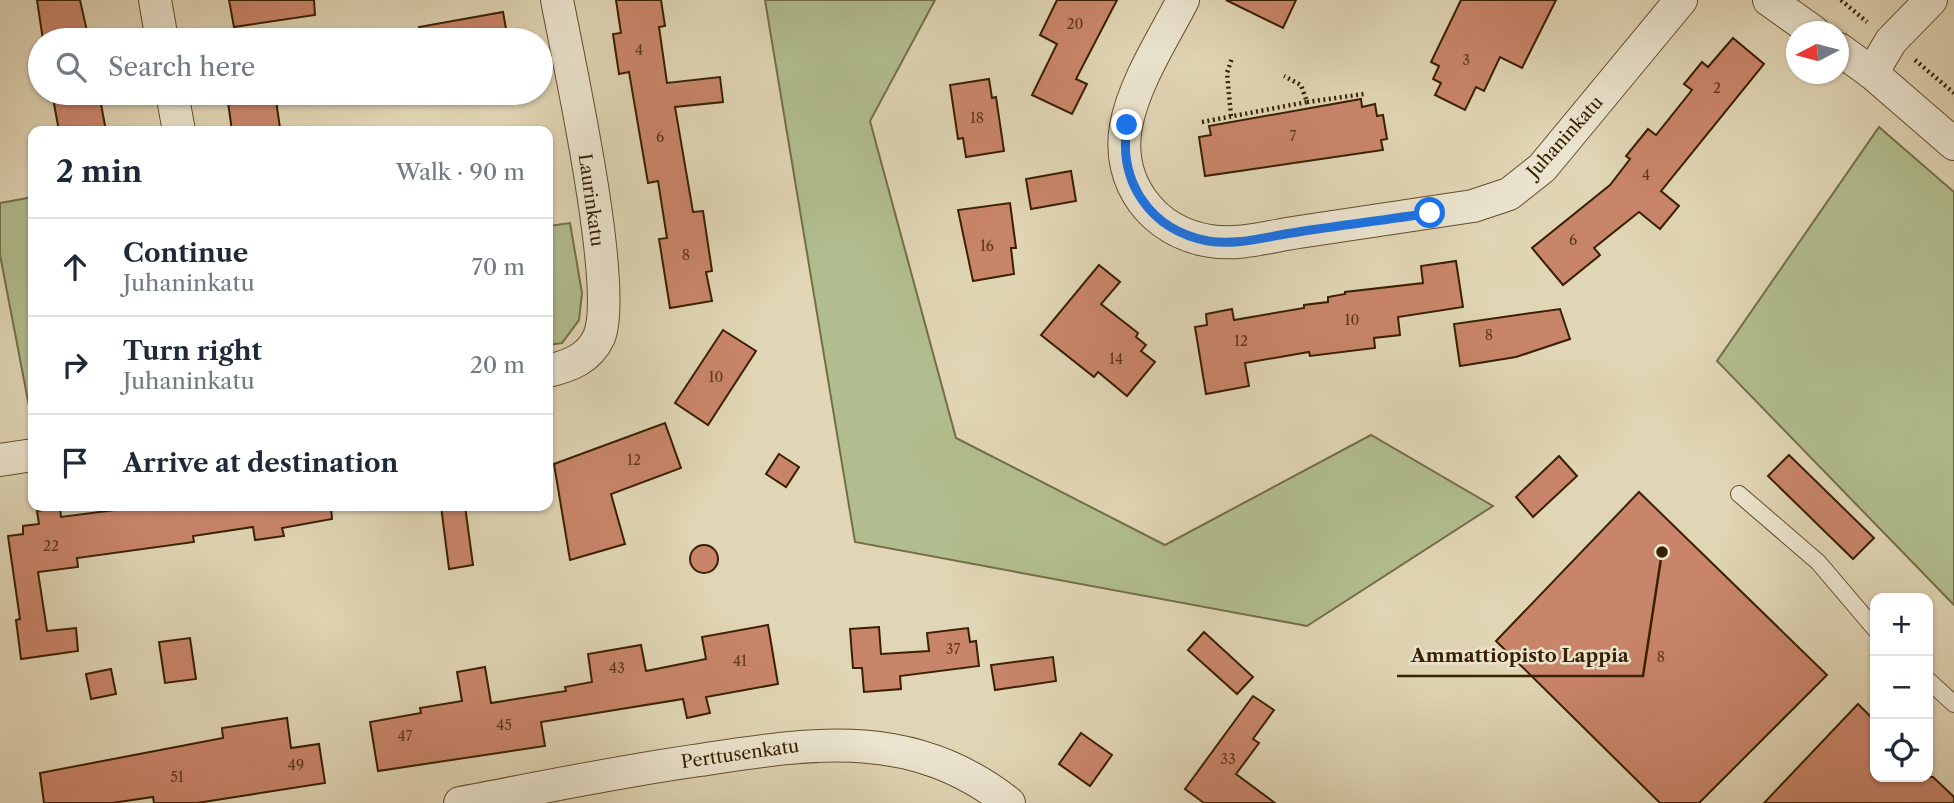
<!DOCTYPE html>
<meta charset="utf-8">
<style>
:root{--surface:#fff;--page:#f6f6f7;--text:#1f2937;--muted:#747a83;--line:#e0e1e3}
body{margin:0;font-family:"Libre Caslon Text",serif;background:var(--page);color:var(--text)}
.controls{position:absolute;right:21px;bottom:21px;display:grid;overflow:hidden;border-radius:14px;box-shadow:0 2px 5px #0004}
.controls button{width:63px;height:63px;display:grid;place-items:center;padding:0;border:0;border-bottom:2px solid var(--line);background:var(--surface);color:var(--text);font:35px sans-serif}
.compass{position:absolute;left:1786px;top:21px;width:63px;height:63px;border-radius:50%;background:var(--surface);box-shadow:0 2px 5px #0004;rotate:264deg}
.stop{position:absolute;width:21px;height:21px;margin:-16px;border:5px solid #1a73e8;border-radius:50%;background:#fff}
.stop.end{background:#1a73e8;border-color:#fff;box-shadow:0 2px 7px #0008}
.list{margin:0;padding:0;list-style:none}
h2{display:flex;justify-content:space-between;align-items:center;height:91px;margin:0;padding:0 28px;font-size:30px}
h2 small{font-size:23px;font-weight:400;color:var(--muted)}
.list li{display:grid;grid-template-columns:46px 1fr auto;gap:21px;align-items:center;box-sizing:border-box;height:98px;padding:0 28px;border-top:2px solid var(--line)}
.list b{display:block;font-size:26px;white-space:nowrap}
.list p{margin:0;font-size:23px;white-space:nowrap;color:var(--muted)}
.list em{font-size:23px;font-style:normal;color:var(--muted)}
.icon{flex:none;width:38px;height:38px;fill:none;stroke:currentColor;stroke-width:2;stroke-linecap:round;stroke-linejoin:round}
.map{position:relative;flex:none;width:1954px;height:803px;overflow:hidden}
.search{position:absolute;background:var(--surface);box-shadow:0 2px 5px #0004;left:28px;top:28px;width:525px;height:77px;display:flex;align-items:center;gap:18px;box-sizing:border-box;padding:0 24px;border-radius:38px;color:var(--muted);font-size:26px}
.panel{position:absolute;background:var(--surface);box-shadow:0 2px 5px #0004;left:28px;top:126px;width:525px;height:385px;border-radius:14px}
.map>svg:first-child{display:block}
.green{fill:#b1bd8e;stroke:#756e47;stroke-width:2}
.building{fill:#c9856a;stroke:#392000;stroke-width:2}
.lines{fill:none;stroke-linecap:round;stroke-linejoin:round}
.service-casing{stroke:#634d2d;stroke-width:18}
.minor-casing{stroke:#634d2d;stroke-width:34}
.path{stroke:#392000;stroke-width:4.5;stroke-dasharray:2 3.5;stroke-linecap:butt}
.service{stroke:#ebe4ce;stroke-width:16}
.minor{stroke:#ebe4ce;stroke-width:32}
.route{stroke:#1a73e8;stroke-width:9}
.labels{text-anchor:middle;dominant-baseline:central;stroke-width:5;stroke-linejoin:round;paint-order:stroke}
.number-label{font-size:14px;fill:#5d391a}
.street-label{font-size:18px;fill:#392000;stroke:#ebe4ce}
.leader{fill:none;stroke:#392000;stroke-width:2.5}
.callout-dot{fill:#392000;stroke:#ebe4ce;stroke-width:2.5}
.callout-label{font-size:19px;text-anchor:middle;font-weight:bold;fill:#392000;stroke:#ebe4ce;stroke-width:5;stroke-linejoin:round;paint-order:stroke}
</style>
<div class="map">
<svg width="1954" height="803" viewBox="0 0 1954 803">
<rect width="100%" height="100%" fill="#e0d5b4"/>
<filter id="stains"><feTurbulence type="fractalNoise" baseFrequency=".00286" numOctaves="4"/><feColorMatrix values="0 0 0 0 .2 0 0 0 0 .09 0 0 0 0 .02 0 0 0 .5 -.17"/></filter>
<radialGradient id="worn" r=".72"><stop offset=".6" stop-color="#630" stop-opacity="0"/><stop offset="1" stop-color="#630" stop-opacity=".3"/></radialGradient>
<g class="green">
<polygon points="765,0 935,0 870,121 956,438 1165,545 1371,435 1493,506 1307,626 855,542"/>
<polygon points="1879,127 1954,192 1954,605 1717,361"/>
<polygon points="33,197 33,427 0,255 0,203"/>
<polygon points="570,223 582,293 579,320 562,343 548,345 548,226"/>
</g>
<g class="building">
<polygon points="37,0 80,0 89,40 43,40"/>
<polygon points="229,0 314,0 315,15 234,27"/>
<polygon points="616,0 661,0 665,26 659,27 667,83 720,77 723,102 675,107 693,212 703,211 712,271 706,272 712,301 670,308 659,239 667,238 658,181 648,183 629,72 619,74 613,34 621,33"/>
<polygon points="1057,0 1117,0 1076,79 1087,84 1072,114 1032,95 1057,44 1040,35"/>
<polygon points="1226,0 1296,0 1283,28"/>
<polygon points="1461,0 1556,0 1522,68 1500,57 1484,91 1476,87 1465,110 1435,95 1441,83 1433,79 1439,66 1431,62"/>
<polygon points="503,12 508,40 420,40 419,27"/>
<polygon points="1733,38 1764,64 1661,191 1679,206 1660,229 1639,212 1594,248 1600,255 1563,285 1532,248 1610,185 1630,159 1626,156 1648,129 1656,135 1692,90 1684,84 1702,62 1708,67"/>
<polygon points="989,79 992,98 996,97 1004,151 966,157 963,138 958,139 950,85"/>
<polygon points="52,93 99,93 106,131 59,131"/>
<polygon points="232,93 275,93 280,128 232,131 228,102 233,102"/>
<polygon points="1361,99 1362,107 1375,104 1377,116 1383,115 1387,139 1381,140 1383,150 1205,176 1199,137 1211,135 1209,126"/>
<polygon points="1071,171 1076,201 1031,209 1026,179"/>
<polygon points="1010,203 1016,248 1011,248 1014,274 973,281 958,210"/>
<polygon points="1456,261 1463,307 1398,317 1400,335 1374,338 1375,348 1310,356 1309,352 1245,363 1249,386 1206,394 1195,327 1207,325 1206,314 1232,309 1234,320 1304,308 1304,305 1328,302 1328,297 1345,294 1345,292 1423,283 1421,266"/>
<polygon points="1099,265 1120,282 1101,304 1138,333 1136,337 1146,345 1141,351 1155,362 1127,396 1098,372 1094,377 1041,335"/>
<polygon points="1560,309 1570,339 1516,357 1460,366 1454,324"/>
<polygon points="723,330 756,351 708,425 675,403"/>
<polygon points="665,423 681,468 611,494 625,544 570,560 554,464"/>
<polygon points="779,454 799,467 786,487 766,474"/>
<polygon points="1789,455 1874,538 1853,559 1768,476"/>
<polygon points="1559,456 1577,476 1533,517 1516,497"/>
<polygon points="1639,492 1827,675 1699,803 1660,803 1496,641"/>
<polygon points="146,506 331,506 332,519 282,528 284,536 255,540 253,527 193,536 194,542 77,558 78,567 38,572 47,631 76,628 78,651 21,659 16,620 20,619 8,536 23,534 23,526 39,524 37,511 60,508 61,517"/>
<polygon points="441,506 465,506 473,565 449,569"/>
<circle cx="704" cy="559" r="14"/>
<polygon points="768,625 778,684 706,697 710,713 687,718 683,699 541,722 545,746 378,771 370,722 421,713 420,708 462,701 457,672 485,667 491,703 566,691 565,687 592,682 588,654 641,645 646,671 706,659 702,637"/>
<polygon points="879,627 881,654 929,651 927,633 968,628 970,642 976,641 979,666 900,676 901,689 864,692 862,668 853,668 850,629"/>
<polygon points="1204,632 1253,677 1237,694 1188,650"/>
<polygon points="190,638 196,679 165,683 159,642"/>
<polygon points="1053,657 1056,681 995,690 991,665"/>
<polygon points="111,669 116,694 91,699 86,674"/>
<polygon points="1253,696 1274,710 1253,739 1259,743 1236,774 1275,803 1204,803 1185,789"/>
<polygon points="1858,704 1875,721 1875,777 1933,777 1954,797 1954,803 1764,803"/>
<polygon points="287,718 291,748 319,744 325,783 197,803 154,803 153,797 112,803 44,803 40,773 223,738 222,728"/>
<polygon points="1081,733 1112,755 1090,786 1059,764"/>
</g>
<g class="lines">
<defs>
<g id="service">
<polyline points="1739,494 1818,562 1875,629"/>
<polyline points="1928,680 1954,704"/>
</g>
<g id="minor">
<polyline points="155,0 162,40"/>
<path d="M 1183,0 C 1163,39 1134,83 1126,126 C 1116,183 1153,232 1210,241 C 1239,246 1271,236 1299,232 C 1357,223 1415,215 1473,206 L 1509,194 L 1542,168 L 1681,0"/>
<polyline points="1769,0 1814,32"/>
<polyline points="1839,49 1872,73 1954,144"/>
<polyline points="1872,73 1891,41 1931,0"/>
<polyline points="172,93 179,131"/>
<path d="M 548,371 C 569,366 589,359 599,337 C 619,289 569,62 557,0"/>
<polyline points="0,460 33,455"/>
<path d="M 460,803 C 540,788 620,771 700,760 C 813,743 912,726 1009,803"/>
</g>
</defs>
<use href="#service" class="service-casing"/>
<use href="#minor" class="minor-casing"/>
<g class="path">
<polyline points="1841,0 1867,22"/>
<polyline points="1915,60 1954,93"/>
<polyline points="1307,102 1364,94"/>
<polyline points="1231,116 1227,73 1232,58"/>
<polyline points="1202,122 1307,102 1301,85 1284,76"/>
</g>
<use href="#service" class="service"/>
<use href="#minor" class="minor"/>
</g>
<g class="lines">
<path class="route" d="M 1127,125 C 1118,182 1150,230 1208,241 C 1237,246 1269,236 1298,232 C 1342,225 1386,220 1430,213"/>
</g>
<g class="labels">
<g class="number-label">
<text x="1075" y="24">20</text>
<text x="639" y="50">4</text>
<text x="1466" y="60">3</text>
<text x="1717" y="88">2</text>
<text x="977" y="118">18</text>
<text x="1293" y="136">7</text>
<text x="660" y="137">6</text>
<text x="1646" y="175">4</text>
<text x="1573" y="240">6</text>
<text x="987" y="246">16</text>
<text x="686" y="255">8</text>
<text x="1352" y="320">10</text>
<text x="1489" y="335">8</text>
<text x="1241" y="341">12</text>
<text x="1116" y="359">14</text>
<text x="716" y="377">10</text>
<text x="634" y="460">12</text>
<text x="51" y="546">22</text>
<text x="953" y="649">37</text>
<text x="1661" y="657">8</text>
<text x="740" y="661">41</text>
<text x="617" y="668">43</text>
<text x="504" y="725">45</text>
<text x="405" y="736">47</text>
<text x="1228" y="759">33</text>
<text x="296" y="765">49</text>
<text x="177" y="777">51</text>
</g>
<g class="street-label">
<text transform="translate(1565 137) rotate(-48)">Juhaninkatu</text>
<text transform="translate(591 200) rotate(82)">Laurinkatu</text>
<text transform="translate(740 754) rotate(-8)">Perttusenkatu</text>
</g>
</g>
<path class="leader" d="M1662 552L1643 676H1397"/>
<circle class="callout-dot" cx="1662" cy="552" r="7"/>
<g class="callout-label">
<text x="1520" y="662">Ammattiopisto Lappia</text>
</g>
<rect width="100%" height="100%" filter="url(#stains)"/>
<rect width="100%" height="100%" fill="url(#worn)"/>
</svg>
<div class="controls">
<button>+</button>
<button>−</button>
<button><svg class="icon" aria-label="locate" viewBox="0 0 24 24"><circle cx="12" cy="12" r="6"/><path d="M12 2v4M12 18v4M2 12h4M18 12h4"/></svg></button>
</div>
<svg class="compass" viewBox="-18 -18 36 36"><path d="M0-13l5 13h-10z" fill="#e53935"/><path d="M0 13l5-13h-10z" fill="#747a83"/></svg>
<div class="stop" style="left:1430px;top:213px"></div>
<div class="stop end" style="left:1127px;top:125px"></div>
<div class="search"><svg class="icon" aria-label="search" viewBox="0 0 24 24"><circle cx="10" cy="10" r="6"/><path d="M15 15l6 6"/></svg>Search here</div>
<section class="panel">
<h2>2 min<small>Walk · 90 m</small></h2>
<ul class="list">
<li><svg class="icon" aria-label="ahead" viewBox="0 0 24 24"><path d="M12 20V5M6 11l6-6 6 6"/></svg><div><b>Continue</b><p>Juhaninkatu</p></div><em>70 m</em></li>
<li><svg class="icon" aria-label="right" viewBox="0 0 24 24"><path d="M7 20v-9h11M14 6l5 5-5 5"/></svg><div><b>Turn right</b><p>Juhaninkatu</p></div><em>20 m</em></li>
<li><svg class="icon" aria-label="arrive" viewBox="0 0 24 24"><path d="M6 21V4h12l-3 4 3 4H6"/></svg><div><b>Arrive at destination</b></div></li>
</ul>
</section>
</div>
